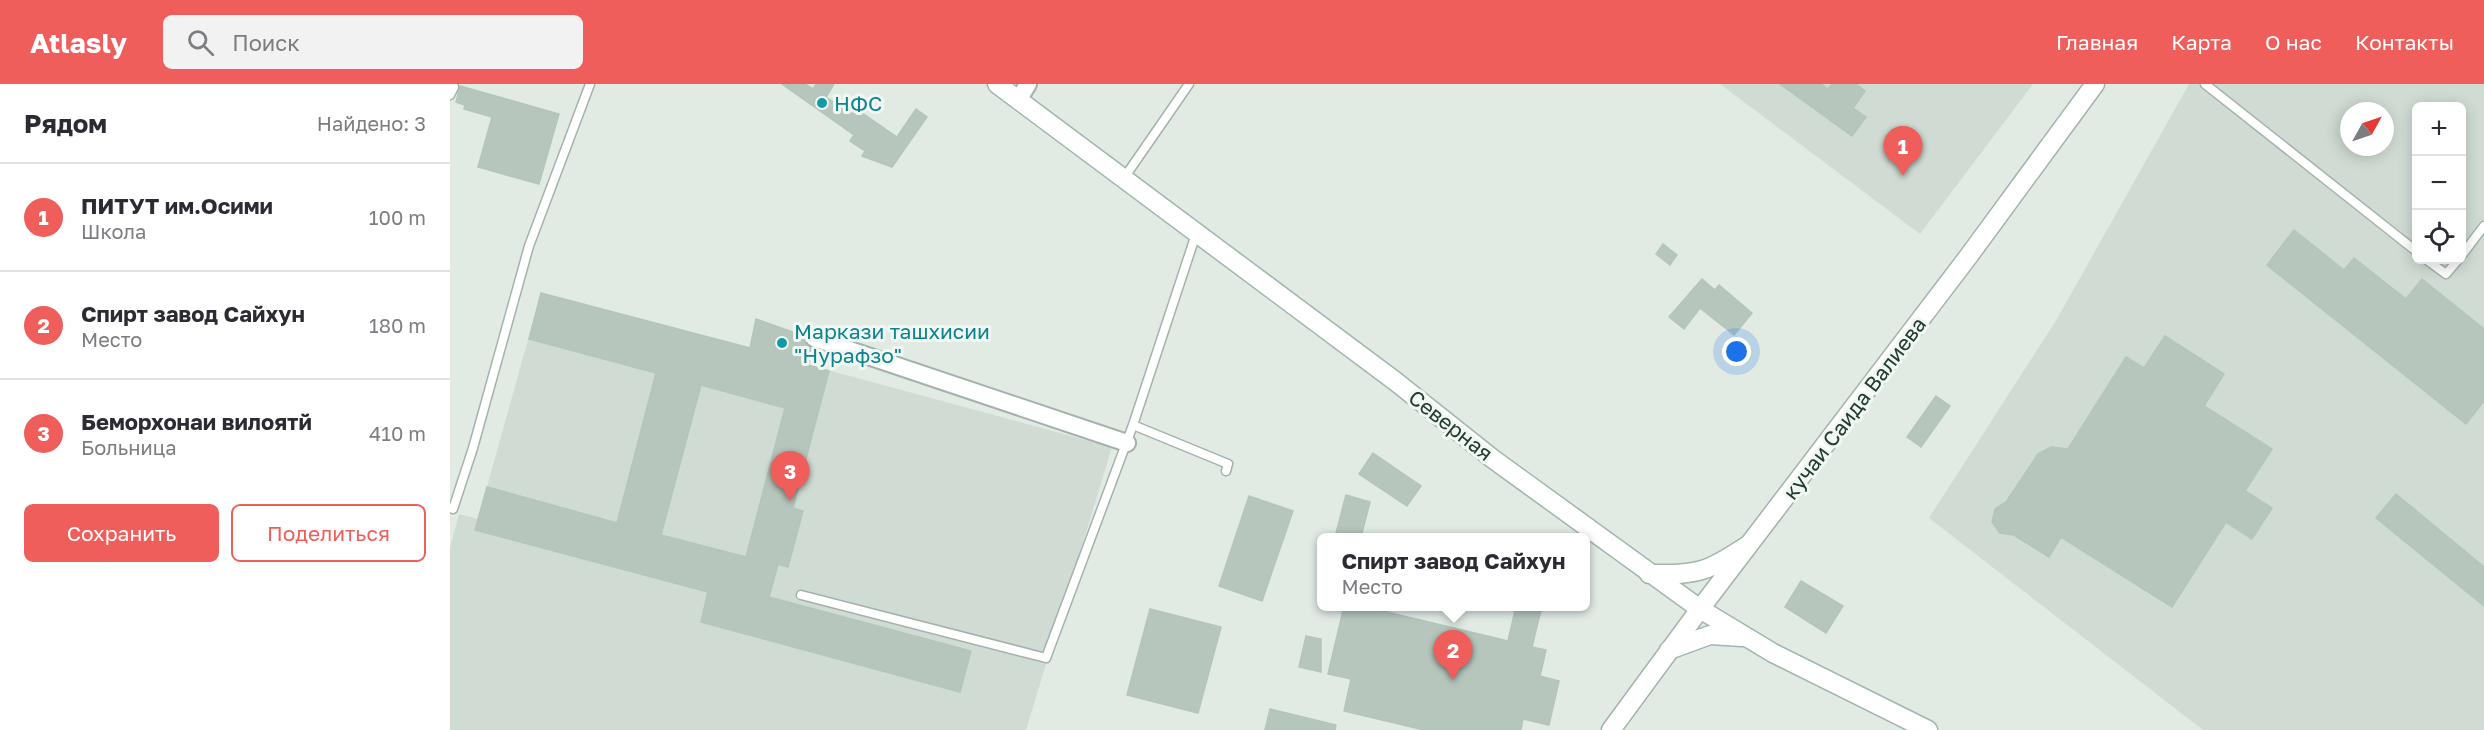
<!DOCTYPE html>
<html lang="ru">
<meta charset="utf-8">
<style>
:root{--surface:#fff;--page:#f2f2f3;--text:#2b2b33;--muted:#7c7c81;--line:#e1e1e2;--accent:#f05e5b}
body{margin:0;font-family:"Golos Text",sans-serif;background:var(--page);color:var(--text)}
.controls{position:absolute;right:18px;top:18px;display:grid;overflow:hidden;border-radius:9px;box-shadow:0 3px 15px #0003}
.controls button{width:54px;height:54px;display:grid;place-items:center;padding:0;border:0;border-bottom:2px solid var(--line);background:var(--surface);color:var(--text);font:30px sans-serif}
.compass{position:absolute;left:1890px;top:18px;width:54px;height:54px;border-radius:50%;background:var(--surface);box-shadow:0 3px 15px #0003;rotate:50deg}
.you{position:absolute;left:1287px;top:268px;width:21px;height:21px;margin:-15px;border:4px solid #fff;border-radius:50%;background:#1a73e8;box-shadow:0 0 0 9px #1a73e833}
.badge{display:grid;place-items:center;width:39px;height:39px;border-radius:50%;background:var(--accent);color:#fff;font-size:20px;font-weight:700}
.pin{position:absolute;translate:-50% -50px;filter:drop-shadow(0 2px 3px #0008)}
.pin::after{content:'';position:absolute;top:32px;width:21px;height:18px;background:inherit;clip-path:polygon(0 0,100% 0,50% 100%)}
.popup{position:absolute;left:867px;top:449px;width:273px;height:78px;box-sizing:border-box;display:grid;place-content:center;border-radius:9px;background:var(--surface);filter:drop-shadow(0 2px 4px #0005);font-size:20px;white-space:nowrap;color:var(--muted)}
.popup b{font-size:22px;color:var(--text)}
.popup::after{content:'';position:absolute;left:50%;top:100%;margin-left:-12px;border:12px solid transparent;border-top-color:var(--surface)}
.list{margin:0;padding:0;list-style:none}
h2{display:flex;justify-content:space-between;align-items:center;height:78px;margin:0;padding:0 24px;font-size:26px}
h2 small{font-size:20px;font-weight:400;color:var(--muted)}
.list li{display:grid;grid-template-columns:39px 1fr auto;gap:18px;align-items:center;box-sizing:border-box;height:108px;padding:0 24px;border-top:2px solid var(--line)}
.list b{display:block;font-size:22px;white-space:nowrap}
.list p{margin:0;font-size:20px;white-space:nowrap;color:var(--muted)}
.list em{font-size:20px;font-style:normal;color:var(--muted)}
.actions{display:flex;gap:12px;padding:18px 24px}
.actions a{flex:1;padding:14px 0;border:2px solid var(--accent);border-radius:9px;text-align:center;font-size:21px;color:var(--accent)}
.actions .main{background:var(--accent);color:#fff}
.icon{flex:none;width:33px;height:33px;fill:none;stroke:currentColor;stroke-width:2;stroke-linecap:round;stroke-linejoin:round}
.map{position:relative;flex:none;width:2034px;height:646px;overflow:hidden}
header{display:flex;align-items:center;gap:36px;box-sizing:border-box;height:84px;padding:0 30px;background:var(--accent);color:#fff}
header strong{font-size:28px}
nav{display:flex;gap:33px;margin-inline-start:auto;font-size:21px}
.search{width:420px;height:54px;background:var(--page);display:flex;align-items:center;gap:15px;box-sizing:border-box;padding:0 21px;border-radius:9px;color:var(--muted);font-size:22px}
main{display:flex}
aside{flex:1;background:var(--surface)}
.map>svg:first-child{display:block}
.built{fill:#cfdbd3;fill-rule:evenodd}
.building{fill:#b6c6bd;stroke:#b4c5ba;stroke-width:1.5;fill-rule:evenodd}
.lines{fill:none;stroke-linecap:round;stroke-linejoin:round}
.service-casing{stroke:#a4b3aa;stroke-width:11}
.minor-casing{stroke:#a4b3aa;stroke-width:20}
.tertiary-casing{stroke:#a4b3aa;stroke-width:21}
.secondary-casing{stroke:#a0b7aa;stroke-width:21}
.service{stroke:#fff;stroke-width:8}
.minor{stroke:#fff;stroke-width:16}
.tertiary{stroke:#fff;stroke-width:18}
.secondary{stroke:#fff;stroke-width:18}
.culture-dot{fill:#0f9aa8;stroke:#f1f8f3;stroke-width:2}
.labels{text-anchor:middle;dominant-baseline:central;stroke-width:6;stroke-linejoin:round;paint-order:stroke}
.culture-label{font-size:21px;fill:#0d838f;stroke:#f1f8f3;text-anchor:start}
.street-label{font-size:21px;fill:#223c2f;stroke:#f1f8f3}
</style>
<header>
<strong>Atlasly</strong>
<div class="search"><svg class="icon" aria-label="search" viewBox="0 0 24 24"><circle cx="10" cy="10" r="6"/><path d="M15 15l6 6"/></svg>Поиск</div>
<nav><a>Главная</a><a>Карта</a><a>О нас</a><a>Контакты</a></nav>
</header>
<main>
<aside>
<h2>Рядом<small>Найдено: 3</small></h2>
<ul class="list">
<li><span class="badge">1</span><div><b>ПИТУТ им.Осими</b><p>Школа</p></div><em>100 m</em></li>
<li><span class="badge">2</span><div><b>Спирт завод Сайхун</b><p>Место</p></div><em>180 m</em></li>
<li><span class="badge">3</span><div><b>Беморхонаи вилоятй</b><p>Больница</p></div><em>410 m</em></li>
</ul>
<div class="actions"><a class="main">Сохранить</a><a>Поделиться</a></div>
</aside>
<div class="map">
<svg width="2034" height="646" viewBox="0 0 2034 646">
<rect width="100%" height="100%" fill="#e1ebe4"/>
<g class="built">
<polygon points="1270,0 1583,0 1470,150"/>
<path d="M 1739,0 L 2034,0 L 2034,646 L 1753,646 L 1479,434 L 1607,235 ZM 1966,22 L 2012,22 L 2012,176 L 1966,176 ZM 1899,27 L 1935,27 L 1935,63 L 1899,63 Z"/>
<polygon points="91,209 300,264 338,247 364,254 359,281 662,363 576,646 0,646 0,464 9,430 28,435"/>
</g>
<g class="building">
<polygon points="332,0 355,0 363,5 366,0 384,0 376,13 398,28 402,22 447,53 466,25 477,33 442,83 412,72 415,67 400,57 404,51"/>
<polygon points="1330,0 1371,0 1378,5 1382,0 1406,0 1415,7 1403,24 1416,33 1402,52"/>
<polygon points="10,2 109,30 89,100 28,83 42,33 14,25 15,21 6,18"/>
<polygon points="1844,146 1894,186 1904,174 1956,215 1972,195 2034,245 2034,317 2016,340 1817,181"/>
<polygon points="1213,160 1227,171 1220,181 1206,170"/>
<polygon points="1252,195 1265,206 1269,201 1302,229 1284,251 1250,224 1234,245 1219,233"/>
<path d="M 91,209 L 300,264 L 306,235 L 354,252 L 356,260 L 362,264 L 358,281 L 379,287 L 343,424 L 353,427 L 338,483 L 328,480 L 319,513 L 521,567 L 510,608 L 251,538 L 258,508 L 25,446 L 37,403 L 167,439 L 206,289 L 79,255 ZM 251,301 L 335,324 L 296,473 L 211,451 Z"/>
<polygon points="1715,252 1774,290 1754,322 1822,365 1795,407 1822,424 1802,455 1776,438 1722,523 1611,453 1599,473 1564,451 1550,449 1542,438 1545,425 1556,418 1588,370 1601,363 1618,365 1676,273 1694,284"/>
<polygon points="1486,312 1500,322 1471,363 1457,353"/>
<polygon points="923,369 971,402 957,422 909,390"/>
<polygon points="1946,410 2034,483 2034,522 1926,434"/>
<polygon points="896,411 920,418 911,453 885,453"/>
<polygon points="799,412 843,427 812,517 769,502"/>
<polygon points="1351,497 1393,522 1376,549 1335,523"/>
<polygon points="894,522 912,522 1058,557 1066,522 1092,522 1082,563 1096,566 1090,592 1109,597 1099,641 1073,635 1071,646 974,646 894,627 901,595 878,590"/>
<polygon points="700,525 771,543 748,629 677,611"/>
<polygon points="856,552 871,555 871,588 849,583"/>
<polygon points="820,625 886,641 885,646 815,646"/>
</g>
<g class="lines">
<defs>
<g id="service">
<polyline points="1755,0 1966,167"/>
<polyline points="0,1 4,3 0,11"/>
<polyline points="674,94 739,0"/>
<polyline points="2012,171 2034,142"/>
<polyline points="1977,176 1996,190 2008,176"/>
<polyline points="683,341 778,380 776,387"/>
<polyline points="3,425 23,364 79,162 140,0"/>
<polyline points="351,511 596,574 683,341 747,147"/>
</g>
<g id="minor">
<polyline points="569,15 578,0"/>
<polyline points="364,254 677,359"/>
</g>
<polyline id="tertiary" points="1161,646 1250,525 1518,173 1645,0"/>
<g id="secondary">
<polyline points="547,0 945,297 1043,375 1250,525 1323,569 1478,646"/>
<path d="M 1199,490 C 1250,491 1256,488 1298,461"/>
<polyline points="1219,566 1260,551 1292,553"/>
</g>
</defs>
<use href="#service" class="service-casing"/>
<use href="#minor" class="minor-casing"/>
<use href="#tertiary" class="tertiary-casing"/>
<use href="#secondary" class="secondary-casing"/>
<use href="#service" class="service"/>
<use href="#minor" class="minor"/>
<use href="#tertiary" class="tertiary"/>
<use href="#secondary" class="secondary"/>
</g>
<g class="culture-dot">
<circle cx="372" cy="19" r="6"/>
<circle cx="332" cy="259" r="6"/>
</g>
<g class="labels">
<g class="culture-label">
<text x="384" y="19">НФС</text>
<text x="344" y="247">Маркази ташхисии<tspan x="344" dy="24">"Нурафзо"</tspan></text>
</g>
<g class="street-label">
<text transform="translate(1404 324) rotate(-53)">кучаи Саида Валиева</text>
<text transform="translate(1001 341) rotate(38)">Северная</text>
</g>
</g>
</svg>
<div class="controls">
<button>+</button>
<button>−</button>
<button><svg class="icon" aria-label="locate" viewBox="0 0 24 24"><circle cx="12" cy="12" r="6"/><path d="M12 2v4M12 18v4M2 12h4M18 12h4"/></svg></button>
</div>
<svg class="compass" viewBox="-18 -18 36 36"><path d="M0-13l5 13h-10z" fill="#e53935"/><path d="M0 13l5-13h-10z" fill="#7c7c81"/></svg>
<div class="you"></div>
<div class="pin badge" style="left:1453px;top:92px">1</div>
<div class="pin badge" style="left:1003px;top:596px">2</div>
<div class="popup"><b>Спирт завод Сайхун</b>Место</div>
<div class="pin badge" style="left:340px;top:417px">3</div>
</div>
</main>
